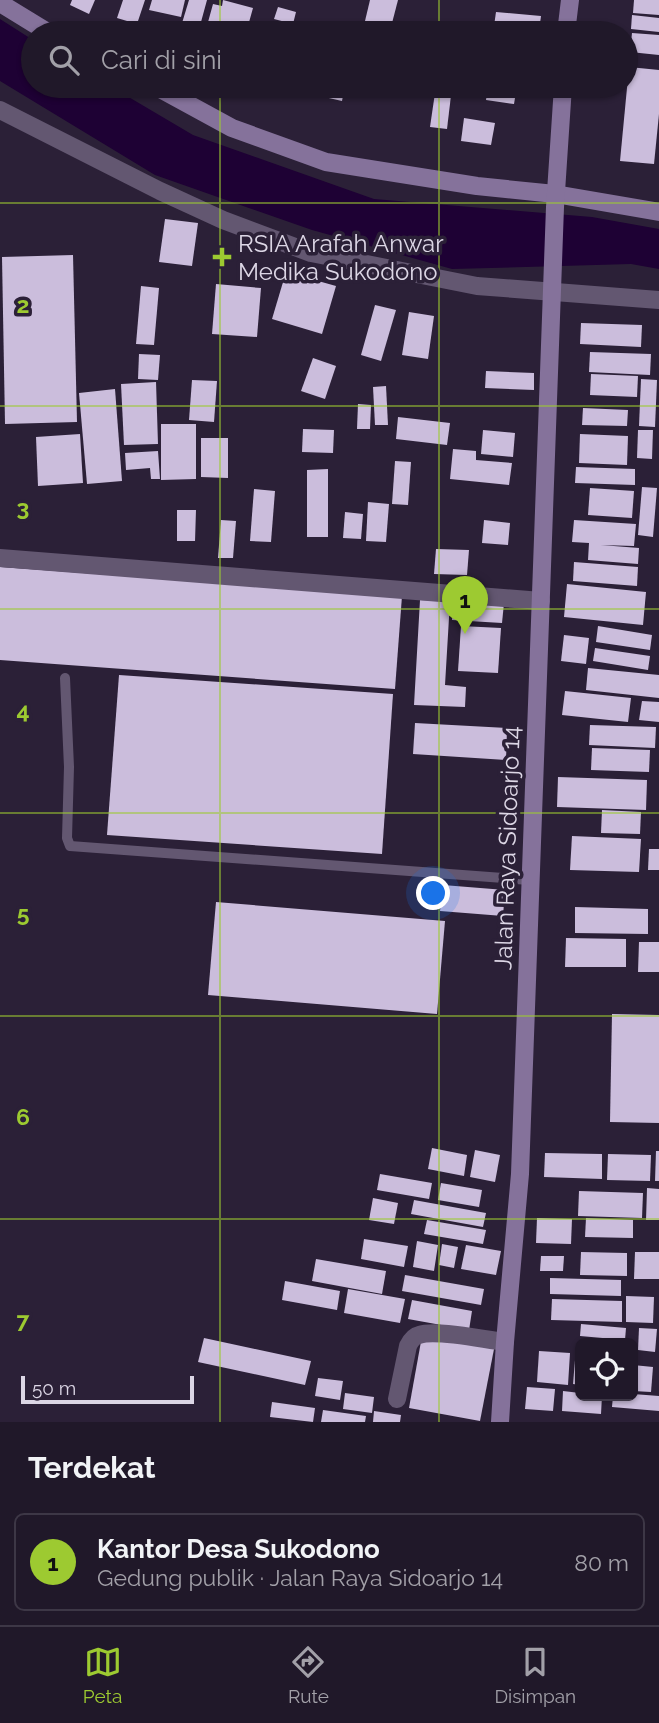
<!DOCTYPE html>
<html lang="id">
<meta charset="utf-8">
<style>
:root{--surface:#201829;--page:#2d2535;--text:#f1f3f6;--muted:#a2a0a8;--line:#3d3746;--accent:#9dca31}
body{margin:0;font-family:Raleway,sans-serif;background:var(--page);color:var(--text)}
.controls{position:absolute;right:21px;bottom:21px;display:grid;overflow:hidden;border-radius:10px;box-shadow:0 2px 5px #0004}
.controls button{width:63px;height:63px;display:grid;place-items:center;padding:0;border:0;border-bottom:2px solid var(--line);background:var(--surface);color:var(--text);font:35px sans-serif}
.scale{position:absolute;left:21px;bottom:18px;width:173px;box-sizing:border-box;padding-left:7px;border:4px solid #dcd6e5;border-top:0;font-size:19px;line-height:24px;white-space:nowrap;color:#dcd6e5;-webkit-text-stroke:5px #2b2037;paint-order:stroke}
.you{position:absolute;left:434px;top:894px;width:24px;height:24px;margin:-18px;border:5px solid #fff;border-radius:50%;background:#1a73e8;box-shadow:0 0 0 10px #1a73e833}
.badge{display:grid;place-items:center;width:46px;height:46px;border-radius:50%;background:var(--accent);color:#111;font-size:23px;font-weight:700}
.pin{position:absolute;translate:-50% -58px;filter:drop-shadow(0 2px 4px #0008)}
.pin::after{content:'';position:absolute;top:37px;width:24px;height:21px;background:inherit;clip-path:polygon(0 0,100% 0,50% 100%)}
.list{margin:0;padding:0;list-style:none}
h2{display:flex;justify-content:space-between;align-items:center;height:91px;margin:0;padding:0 28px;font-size:30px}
h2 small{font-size:23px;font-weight:400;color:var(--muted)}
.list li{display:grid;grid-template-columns:46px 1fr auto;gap:21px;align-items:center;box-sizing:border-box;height:98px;margin:0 14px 14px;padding:0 14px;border:2px solid var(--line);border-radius:10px}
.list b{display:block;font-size:26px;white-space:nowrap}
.list p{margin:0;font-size:23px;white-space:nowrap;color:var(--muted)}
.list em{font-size:23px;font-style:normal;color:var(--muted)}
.icon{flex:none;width:38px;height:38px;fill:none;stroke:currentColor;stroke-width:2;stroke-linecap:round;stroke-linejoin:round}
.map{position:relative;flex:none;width:659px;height:1422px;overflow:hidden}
.search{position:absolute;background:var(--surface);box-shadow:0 2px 5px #0004;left:21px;right:21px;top:21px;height:77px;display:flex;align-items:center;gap:18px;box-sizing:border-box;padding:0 24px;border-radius:38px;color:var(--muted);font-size:26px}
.sheet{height:203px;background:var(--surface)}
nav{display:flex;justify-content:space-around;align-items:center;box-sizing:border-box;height:98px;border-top:2px solid var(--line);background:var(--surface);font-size:19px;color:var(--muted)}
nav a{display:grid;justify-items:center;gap:4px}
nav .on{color:var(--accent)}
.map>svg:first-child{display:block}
.water{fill:#1e0134}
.building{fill:#cbbddc}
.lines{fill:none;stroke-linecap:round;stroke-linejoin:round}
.service{stroke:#635771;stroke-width:10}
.minor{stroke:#635771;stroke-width:18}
.secondary{stroke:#85729b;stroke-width:18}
.grid{fill:none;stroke:#9dca31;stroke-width:2;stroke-opacity:0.55}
.poi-dot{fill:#9dca31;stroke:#2b2037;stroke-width:2.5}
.labels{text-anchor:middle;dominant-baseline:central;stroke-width:7;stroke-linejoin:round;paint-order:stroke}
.poi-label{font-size:24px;fill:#dcd6e5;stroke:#2b2037;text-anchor:start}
.street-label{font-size:24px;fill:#dcd6e5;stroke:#2b2037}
.grid-label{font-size:23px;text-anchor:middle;font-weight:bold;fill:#9dca31;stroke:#2b2037;stroke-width:7;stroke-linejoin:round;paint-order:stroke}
</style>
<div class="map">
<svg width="659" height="1422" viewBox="0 0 659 1422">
<rect width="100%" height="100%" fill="#2b2037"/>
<polygon class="water" points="0,19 33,40 33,86 110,86 193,135 374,199 592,217 659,229 659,269 631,264 452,269 312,230 155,175 0,81"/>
<g class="building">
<polygon points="72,0 95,0 89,14 70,5"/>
<polygon points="123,0 145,0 137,24 117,18"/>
<polygon points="152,0 185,0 181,17 149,10"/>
<polygon points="189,0 207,0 198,33 179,33"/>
<polygon points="223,0 253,8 246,33 205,33 213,4 222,6"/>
<polygon points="370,0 398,0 391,27 365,21"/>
<polygon points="634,0 659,0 659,15 633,13"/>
<polygon points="278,7 296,12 293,24 274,19"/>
<polygon points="496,12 541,16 539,31 494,26"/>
<polygon points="632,15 659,18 659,32 631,29"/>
<polygon points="457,27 497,31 497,33 456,33"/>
<polygon points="632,33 659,35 659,55 630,52"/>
<polygon points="629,67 659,70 659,114 654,164 620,161"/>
<polygon points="322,86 345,86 342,101 320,96"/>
<polygon points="399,86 414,86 412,98 398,96"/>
<polygon points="436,86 452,87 447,129 430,127"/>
<polygon points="488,86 517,86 514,104 486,100"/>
<polygon points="464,118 495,123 491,145 461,141"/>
<polygon points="165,219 198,223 192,266 159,262"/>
<polygon points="73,255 77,422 5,424 2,257"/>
<polygon points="286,272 336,286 322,334 272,319"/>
<polygon points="216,284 261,288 257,337 212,334"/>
<polygon points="141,286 159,288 154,345 136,344"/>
<polygon points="375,305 396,310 381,361 361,355"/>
<polygon points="409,312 434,316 428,359 402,355"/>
<polygon points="581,323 642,325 641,347 580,344"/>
<polygon points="590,352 651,354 650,375 589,372"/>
<polygon points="139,354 160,355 158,380 138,379"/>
<polygon points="313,358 336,366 325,399 301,391"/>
<polygon points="486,371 534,373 534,390 485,388"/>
<polygon points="591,374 638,376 637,397 590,395"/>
<polygon points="641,379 657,380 655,427 639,426"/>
<polygon points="192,380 217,381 214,422 189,420"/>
<polygon points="156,382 158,444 124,445 121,384"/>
<polygon points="386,386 388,425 375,425 373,387"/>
<polygon points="115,389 122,481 87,484 79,393"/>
<polygon points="358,404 371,405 370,429 357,429"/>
<polygon points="583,408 628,410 627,426 582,425"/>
<polygon points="398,417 450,423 447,445 396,439"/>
<polygon points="161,424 196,424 196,479 161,480"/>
<polygon points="303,429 334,430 333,453 302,452"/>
<polygon points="483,430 515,433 513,457 481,454"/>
<polygon points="638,430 653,430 652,459 637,458"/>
<polygon points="80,434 83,483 38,486 36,437"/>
<polygon points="580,434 628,436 627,465 579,463"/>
<polygon points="201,438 228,438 228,478 201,477"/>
<polygon points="453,449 476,451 476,460 512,463 509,485 450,479"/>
<polygon points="158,451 160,479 151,479 150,468 126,470 125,453"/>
<polygon points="395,461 411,462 408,505 392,504"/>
<polygon points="576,467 635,469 635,485 575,483"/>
<polygon points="328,469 328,537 307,537 307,470"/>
<polygon points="642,487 657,488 653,537 638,535"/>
<polygon points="590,488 634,491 632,518 588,515"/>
<polygon points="254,489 275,491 271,542 250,541"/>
<polygon points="368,502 389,504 386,542 366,541"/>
<polygon points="177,510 196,510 195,541 177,541"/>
<polygon points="345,512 363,514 361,539 343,538"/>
<polygon points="221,520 236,521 233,558 218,558"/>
<polygon points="484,520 510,523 508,545 482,543"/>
<polygon points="574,520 636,524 634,546 601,545 639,548 638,564 588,560 589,543 572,542"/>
<polygon points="436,549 469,550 467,575 434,574"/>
<polygon points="574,562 638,567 637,586 573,581"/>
<polygon points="0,567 402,596 395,689 0,660"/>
<polygon points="567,584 646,592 643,625 564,617"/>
<polygon points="420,600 450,601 445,685 466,687 465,707 414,705"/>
<polygon points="453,600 504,603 502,623 452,620"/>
<polygon points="461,626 501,628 498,673 458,671"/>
<polygon points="598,626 652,635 650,650 596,642"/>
<polygon points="564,635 589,638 586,664 561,661"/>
<polygon points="595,648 650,656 648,670 593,661"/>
<polygon points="588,668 659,675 659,698 586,690"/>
<polygon points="119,675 393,694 382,854 107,835"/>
<polygon points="565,691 631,698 628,722 562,715"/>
<polygon points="642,701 659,702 659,722 639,720"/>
<polygon points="415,723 507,728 506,760 413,754"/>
<polygon points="590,725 656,727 655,748 589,745"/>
<polygon points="592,748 650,750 649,772 591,770"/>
<polygon points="558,777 647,780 646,810 557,807"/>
<polygon points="602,810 641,812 640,834 601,833"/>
<polygon points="572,836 641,839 639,872 570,870"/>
<polygon points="649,849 659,849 659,870 648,870"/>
<polygon points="443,885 505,890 503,916 440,911"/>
<polygon points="216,902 445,921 437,1014 208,995"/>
<polygon points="575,907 648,909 648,934 575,933"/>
<polygon points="566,938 626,939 626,967 565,967"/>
<polygon points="639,942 659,942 659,972 638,972"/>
<polygon points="612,1014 659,1015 659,1123 610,1122"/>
<polygon points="432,1148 467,1155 464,1176 428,1169"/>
<polygon points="475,1150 500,1155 495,1182 470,1177"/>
<polygon points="656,1151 659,1151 659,1181 655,1181"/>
<polygon points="545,1153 602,1154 602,1179 544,1177"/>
<polygon points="608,1154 651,1155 650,1181 607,1180"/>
<polygon points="380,1174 432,1183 429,1199 377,1190"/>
<polygon points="441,1183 482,1190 479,1207 438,1200"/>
<polygon points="647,1188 659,1189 659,1220 646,1220"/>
<polygon points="579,1191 643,1193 642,1218 578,1216"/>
<polygon points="373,1198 398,1203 394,1224 369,1220"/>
<polygon points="414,1200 486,1213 483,1227 411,1214"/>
<polygon points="537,1218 572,1219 571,1244 536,1243"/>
<polygon points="586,1218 633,1220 633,1238 585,1237"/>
<polygon points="427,1220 486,1230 483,1244 424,1234"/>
<polygon points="364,1239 408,1246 404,1267 361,1259"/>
<polygon points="417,1241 438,1245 434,1271 413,1267"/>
<polygon points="442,1244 458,1247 454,1268 439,1265"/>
<polygon points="466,1245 501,1251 496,1275 461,1269"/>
<polygon points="581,1252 627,1253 627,1276 580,1275"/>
<polygon points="635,1252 659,1252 659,1279 634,1279"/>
<polygon points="541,1256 564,1256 563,1271 540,1271"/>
<polygon points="316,1259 386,1271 382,1294 312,1281"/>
<polygon points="405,1275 484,1289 481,1305 402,1291"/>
<polygon points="550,1278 621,1280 621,1296 550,1294"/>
<polygon points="285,1281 340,1291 337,1310 282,1300"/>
<polygon points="348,1289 405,1299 400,1323 344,1313"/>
<polygon points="626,1296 654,1297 653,1323 626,1322"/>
<polygon points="552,1299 622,1301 622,1322 551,1320"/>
<polygon points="412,1300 472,1311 469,1330 408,1319"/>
<polygon points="581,1324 626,1328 625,1340 580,1336"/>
<polygon points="639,1328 657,1329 655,1352 638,1350"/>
<polygon points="422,1336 494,1349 480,1421 409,1408"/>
<polygon points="204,1338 311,1361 305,1385 198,1362"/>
<polygon points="539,1351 570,1353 568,1385 537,1382"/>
<polygon points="575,1360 580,1360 580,1385 573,1384"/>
<polygon points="633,1365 653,1367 651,1392 633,1391"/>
<polygon points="318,1378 343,1381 340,1400 315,1396"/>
<polygon points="527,1387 555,1389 553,1411 525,1409"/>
<polygon points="563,1391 580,1393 580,1396 602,1396 601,1414 562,1411"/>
<polygon points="345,1393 374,1397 372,1413 343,1409"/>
<polygon points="633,1394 659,1396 659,1411 612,1407 613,1396"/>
<polygon points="272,1402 315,1408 313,1422 270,1417"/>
<polygon points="323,1410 366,1416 365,1422 321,1422"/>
<polygon points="374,1411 401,1415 400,1422 373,1422"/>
</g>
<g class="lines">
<polyline class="service" points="65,678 69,767 67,838 70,846 530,880"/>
<g class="minor">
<polyline points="0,110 160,191 223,220 311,253 477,286 659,300"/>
<polyline points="0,558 541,601"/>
<path d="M 397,1399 L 408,1346 C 410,1342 414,1336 419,1335 C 437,1329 485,1340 505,1342"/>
</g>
<g class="secondary">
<polyline points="0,3 49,33"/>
<polyline points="566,33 570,0"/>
<polyline points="155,86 232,128 326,162 477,186 555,194 659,212"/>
<polyline points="500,1422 505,1342 520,1174 555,207 563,86"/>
</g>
</g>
<path class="grid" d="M 220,0 L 220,33M 439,0 L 439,33M 220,86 L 220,1422M 439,86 L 439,1422M 0,203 L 659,203M 0,406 L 659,406M 0,609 L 659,609M 0,813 L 659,813M 0,1016 L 659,1016M 0,1219 L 659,1219"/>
<path class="poi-dot" d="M218.5 246.5h7v7h7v7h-7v7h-7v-7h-7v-7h7z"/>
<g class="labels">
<g class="poi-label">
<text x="238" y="243">RSIA Arafah Anwar<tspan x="238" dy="28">Medika Sukodono</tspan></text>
</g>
<g class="street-label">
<text transform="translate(507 848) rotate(-88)">Jalan Raya Sidoarjo 14</text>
</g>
</g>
<g class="grid-label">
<text x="23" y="313">2</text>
<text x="23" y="516">3</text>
<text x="23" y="719">4</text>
<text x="23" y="922">5</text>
<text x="23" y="1125">6</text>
<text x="23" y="1328">7</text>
</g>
</svg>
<div class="controls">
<button><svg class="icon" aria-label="locate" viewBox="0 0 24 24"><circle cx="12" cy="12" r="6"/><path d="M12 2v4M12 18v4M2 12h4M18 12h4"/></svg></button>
</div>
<div class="scale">50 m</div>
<div class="you"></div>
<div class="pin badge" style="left:465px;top:634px">1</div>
<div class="search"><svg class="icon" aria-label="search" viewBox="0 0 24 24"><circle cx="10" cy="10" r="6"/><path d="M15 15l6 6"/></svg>Cari di sini</div>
</div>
<section class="sheet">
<h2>Terdekat<small></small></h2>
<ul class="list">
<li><span class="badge">1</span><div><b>Kantor Desa Sukodono</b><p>Gedung publik · Jalan Raya Sidoarjo 14</p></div><em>80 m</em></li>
</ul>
</section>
<nav>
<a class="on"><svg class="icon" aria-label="map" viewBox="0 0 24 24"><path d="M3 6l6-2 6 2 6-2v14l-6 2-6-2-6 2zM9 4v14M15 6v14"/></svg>Peta</a>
<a><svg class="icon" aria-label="directions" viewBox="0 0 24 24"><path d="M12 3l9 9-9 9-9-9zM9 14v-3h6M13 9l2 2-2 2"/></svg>Rute</a>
<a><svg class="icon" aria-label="saved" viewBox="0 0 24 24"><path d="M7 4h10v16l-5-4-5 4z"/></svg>Disimpan</a>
</nav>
